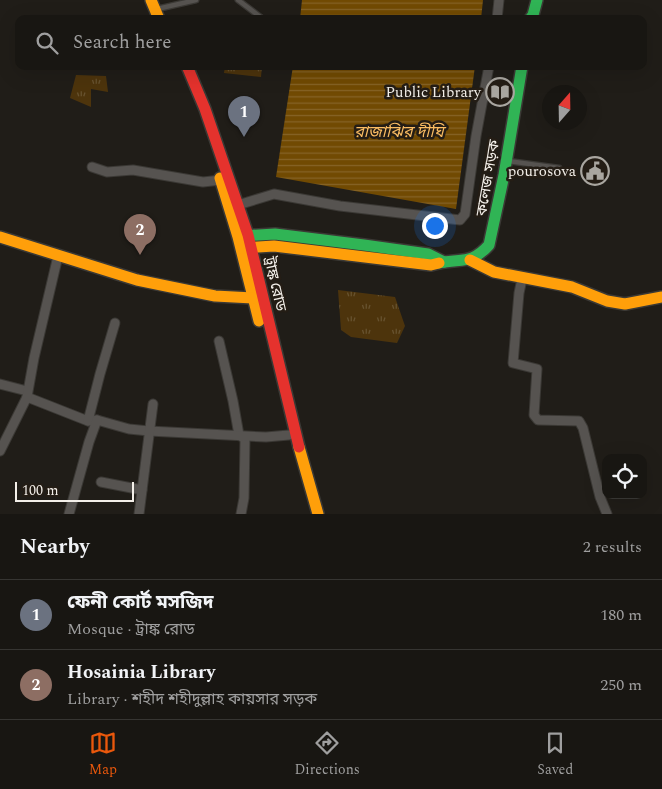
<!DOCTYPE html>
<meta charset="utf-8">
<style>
:root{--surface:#181612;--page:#252320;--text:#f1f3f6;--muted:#9f9f9f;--line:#363532;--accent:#ea580c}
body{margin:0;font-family:Spectral,"Noto Sans Bengali",serif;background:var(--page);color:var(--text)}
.controls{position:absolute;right:15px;bottom:15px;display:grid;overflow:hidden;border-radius:10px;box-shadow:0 5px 20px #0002}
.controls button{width:45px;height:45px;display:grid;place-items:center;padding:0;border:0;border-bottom:1px solid var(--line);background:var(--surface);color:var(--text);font:25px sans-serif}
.compass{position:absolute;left:542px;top:85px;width:45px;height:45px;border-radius:50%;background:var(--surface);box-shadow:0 5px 20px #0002;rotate:20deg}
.scale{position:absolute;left:15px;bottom:12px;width:119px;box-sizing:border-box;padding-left:5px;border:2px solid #f3efe9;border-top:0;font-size:14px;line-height:18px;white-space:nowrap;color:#f3efe9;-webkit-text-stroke:4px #241d15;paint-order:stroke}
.you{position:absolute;left:434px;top:225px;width:18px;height:18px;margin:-12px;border:4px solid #fff;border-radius:50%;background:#1a73e8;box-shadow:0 0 0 8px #1a73e833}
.badge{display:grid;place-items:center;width:32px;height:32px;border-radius:50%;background:var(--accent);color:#fff;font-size:16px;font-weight:700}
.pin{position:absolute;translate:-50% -41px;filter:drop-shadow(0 1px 2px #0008)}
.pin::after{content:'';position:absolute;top:26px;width:18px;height:15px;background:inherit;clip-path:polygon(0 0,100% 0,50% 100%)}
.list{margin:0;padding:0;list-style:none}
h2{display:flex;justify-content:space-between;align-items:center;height:65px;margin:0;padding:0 20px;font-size:21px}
h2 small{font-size:16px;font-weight:400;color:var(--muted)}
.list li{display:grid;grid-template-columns:32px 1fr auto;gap:15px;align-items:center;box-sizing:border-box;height:70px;padding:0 20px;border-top:1px solid var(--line)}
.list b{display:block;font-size:19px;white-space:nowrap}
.list p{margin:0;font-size:16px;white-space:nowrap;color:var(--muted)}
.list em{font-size:16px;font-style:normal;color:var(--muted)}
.icon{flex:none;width:28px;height:28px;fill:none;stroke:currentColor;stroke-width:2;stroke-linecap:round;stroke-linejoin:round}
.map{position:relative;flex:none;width:662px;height:514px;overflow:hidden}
.search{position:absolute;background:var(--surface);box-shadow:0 5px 20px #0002;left:15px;right:15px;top:15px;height:55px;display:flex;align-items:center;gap:12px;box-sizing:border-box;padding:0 18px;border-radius:10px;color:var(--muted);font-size:19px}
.sheet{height:205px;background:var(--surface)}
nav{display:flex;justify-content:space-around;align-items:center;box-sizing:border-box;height:70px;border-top:1px solid var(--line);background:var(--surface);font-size:14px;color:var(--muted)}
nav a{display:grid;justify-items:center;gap:2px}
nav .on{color:var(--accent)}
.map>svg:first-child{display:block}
.park{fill:url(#park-tufts)}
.water{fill:url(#water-rules)}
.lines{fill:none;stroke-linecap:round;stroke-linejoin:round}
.lane-casing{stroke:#3b3935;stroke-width:7}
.street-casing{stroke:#3b3935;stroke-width:11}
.fast-casing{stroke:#3b3935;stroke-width:14}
.slow-casing{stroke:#3b3935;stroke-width:14}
.jam-casing{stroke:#3b3935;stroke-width:14}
.lane{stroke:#565350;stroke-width:4.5}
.street{stroke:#565350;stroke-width:9}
.fast{stroke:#30b455;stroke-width:11}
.slow{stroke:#ff9f0a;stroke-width:11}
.jam{stroke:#e5322d;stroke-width:11}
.labels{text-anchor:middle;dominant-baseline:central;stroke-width:5;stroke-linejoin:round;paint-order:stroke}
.poi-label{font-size:15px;fill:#f3efe9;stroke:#241d15;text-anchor:end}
.street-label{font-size:15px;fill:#f3efe9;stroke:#241d15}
.water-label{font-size:16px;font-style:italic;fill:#fbbd63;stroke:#241d15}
</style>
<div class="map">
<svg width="662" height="514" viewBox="0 0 662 514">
<defs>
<pattern id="park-tufts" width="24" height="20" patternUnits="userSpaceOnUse" patternTransform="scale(1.25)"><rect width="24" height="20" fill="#4d340c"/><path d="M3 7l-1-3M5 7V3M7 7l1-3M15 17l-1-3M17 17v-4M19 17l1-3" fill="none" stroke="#67522f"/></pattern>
<pattern id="water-rules" width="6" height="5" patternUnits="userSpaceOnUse" patternTransform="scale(1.25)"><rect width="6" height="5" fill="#714a02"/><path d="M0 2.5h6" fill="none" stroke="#866427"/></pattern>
</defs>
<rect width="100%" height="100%" fill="#201d18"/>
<g class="park">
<polygon points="225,66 262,66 261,77 224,73"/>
<polygon points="76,75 106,76 108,92 91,89 91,107 70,98"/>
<polygon points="338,290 395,297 405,326 397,343 351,337 341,330"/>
</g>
<g class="water">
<polygon points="302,0 483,0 481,19 300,19"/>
<polygon points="293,66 475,66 456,209 276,177"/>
</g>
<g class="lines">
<defs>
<g id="lane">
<polyline points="238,0 263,19"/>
<polyline points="157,9 196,0"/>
<polyline points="508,161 559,168"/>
</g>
<g id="street">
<polyline points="497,19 499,0"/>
<polyline points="92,167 107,172 133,170 203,182 221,180"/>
<polyline points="238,205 274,194 340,206 460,220 465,214 476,136 489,66"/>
<polyline points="522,279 519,293 513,363 537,369 534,415 538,420 579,421 583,428 600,497 607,514"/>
<polyline points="219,341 233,401 239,435 245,439 244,498 241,514"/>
<polyline points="0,384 27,391"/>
<polyline points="27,397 88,421 97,420 129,429 149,431 266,437 289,435"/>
<polyline points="88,421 100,374 115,323"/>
<polyline points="0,451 27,397 34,358 58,256"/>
<polyline points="101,482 142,490"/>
<polyline points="69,514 89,442 97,420"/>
<polyline points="139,514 153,404"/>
</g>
<g id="fast">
<polyline points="530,19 533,15 537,0"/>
<polyline points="240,236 275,234 364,245 428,254 444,262"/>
<path d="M 439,263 C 462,258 471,265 489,245 L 504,175 L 522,66"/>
</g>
<g id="slow">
<polyline points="151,0 159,19"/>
<polyline points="220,178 238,237 259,321"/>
<polyline points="0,237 137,280 215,296 253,298"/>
<polyline points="243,248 274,246 431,265 439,263"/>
<polyline points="470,260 494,272 572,287 607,301 625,304 662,297"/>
<polyline points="299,447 318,514"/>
</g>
<polyline id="jam" points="187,66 205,109 248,235 299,447"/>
</defs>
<use href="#lane" class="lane-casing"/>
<use href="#street" class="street-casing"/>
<use href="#fast" class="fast-casing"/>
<use href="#slow" class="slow-casing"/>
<use href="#jam" class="jam-casing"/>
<use href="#lane" class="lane"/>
<use href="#street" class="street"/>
<use href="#fast" class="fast"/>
<use href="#slow" class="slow"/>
<use href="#jam" class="jam"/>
</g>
<defs>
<symbol id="library-ring" viewBox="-11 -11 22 22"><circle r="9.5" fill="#241d15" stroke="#a9a6a0" stroke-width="1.5"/><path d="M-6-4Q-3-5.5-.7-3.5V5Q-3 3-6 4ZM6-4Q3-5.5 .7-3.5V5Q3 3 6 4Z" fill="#a9a6a0"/></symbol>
<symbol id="civic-ring" viewBox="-11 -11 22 22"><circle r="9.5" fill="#241d15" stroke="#a9a6a0" stroke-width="1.5"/><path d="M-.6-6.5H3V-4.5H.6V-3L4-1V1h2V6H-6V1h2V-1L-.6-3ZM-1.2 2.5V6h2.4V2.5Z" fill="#a9a6a0"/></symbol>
</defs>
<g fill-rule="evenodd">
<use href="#library-ring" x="484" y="76" width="32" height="32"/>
<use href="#civic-ring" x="579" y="155" width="32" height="32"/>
</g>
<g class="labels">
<g class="poi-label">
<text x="481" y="92">Public Library</text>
<text x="576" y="171">pourosova</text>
</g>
<g class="street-label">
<text transform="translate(488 178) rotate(-80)">কলেজ সড়ক</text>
<text transform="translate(275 284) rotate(77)">ট্রাঙ্ক রোড</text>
</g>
<g class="water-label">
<text x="399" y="132">রাজাঝির দীঘি</text>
</g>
</g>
</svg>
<div class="controls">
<button><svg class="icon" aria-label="locate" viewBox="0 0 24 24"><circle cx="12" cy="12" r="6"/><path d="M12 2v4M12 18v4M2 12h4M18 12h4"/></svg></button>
</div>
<svg class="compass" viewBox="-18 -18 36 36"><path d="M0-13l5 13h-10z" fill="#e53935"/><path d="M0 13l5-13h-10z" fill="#9f9f9f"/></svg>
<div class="scale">100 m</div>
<div class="you"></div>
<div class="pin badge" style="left:244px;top:137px;background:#6b7280">1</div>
<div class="pin badge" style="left:140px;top:255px;background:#8d6e63">2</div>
<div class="search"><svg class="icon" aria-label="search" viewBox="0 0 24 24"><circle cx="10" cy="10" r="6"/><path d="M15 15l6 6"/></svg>Search here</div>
</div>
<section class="sheet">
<h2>Nearby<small>2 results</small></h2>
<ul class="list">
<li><span class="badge" style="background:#6b7280">1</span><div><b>ফেনী কোর্ট মসজিদ</b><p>Mosque · ট্রাঙ্ক রোড</p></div><em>180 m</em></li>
<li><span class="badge" style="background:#8d6e63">2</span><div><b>Hosainia Library</b><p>Library · শহীদ শহীদুল্লাহ কায়সার সড়ক</p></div><em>250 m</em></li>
</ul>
</section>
<nav>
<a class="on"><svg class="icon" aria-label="map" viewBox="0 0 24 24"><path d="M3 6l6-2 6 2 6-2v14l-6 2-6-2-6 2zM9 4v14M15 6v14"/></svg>Map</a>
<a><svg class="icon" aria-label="directions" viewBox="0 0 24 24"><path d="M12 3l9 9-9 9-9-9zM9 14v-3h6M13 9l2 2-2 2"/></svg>Directions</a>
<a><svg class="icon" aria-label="saved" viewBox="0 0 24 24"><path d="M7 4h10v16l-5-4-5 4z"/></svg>Saved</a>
</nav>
